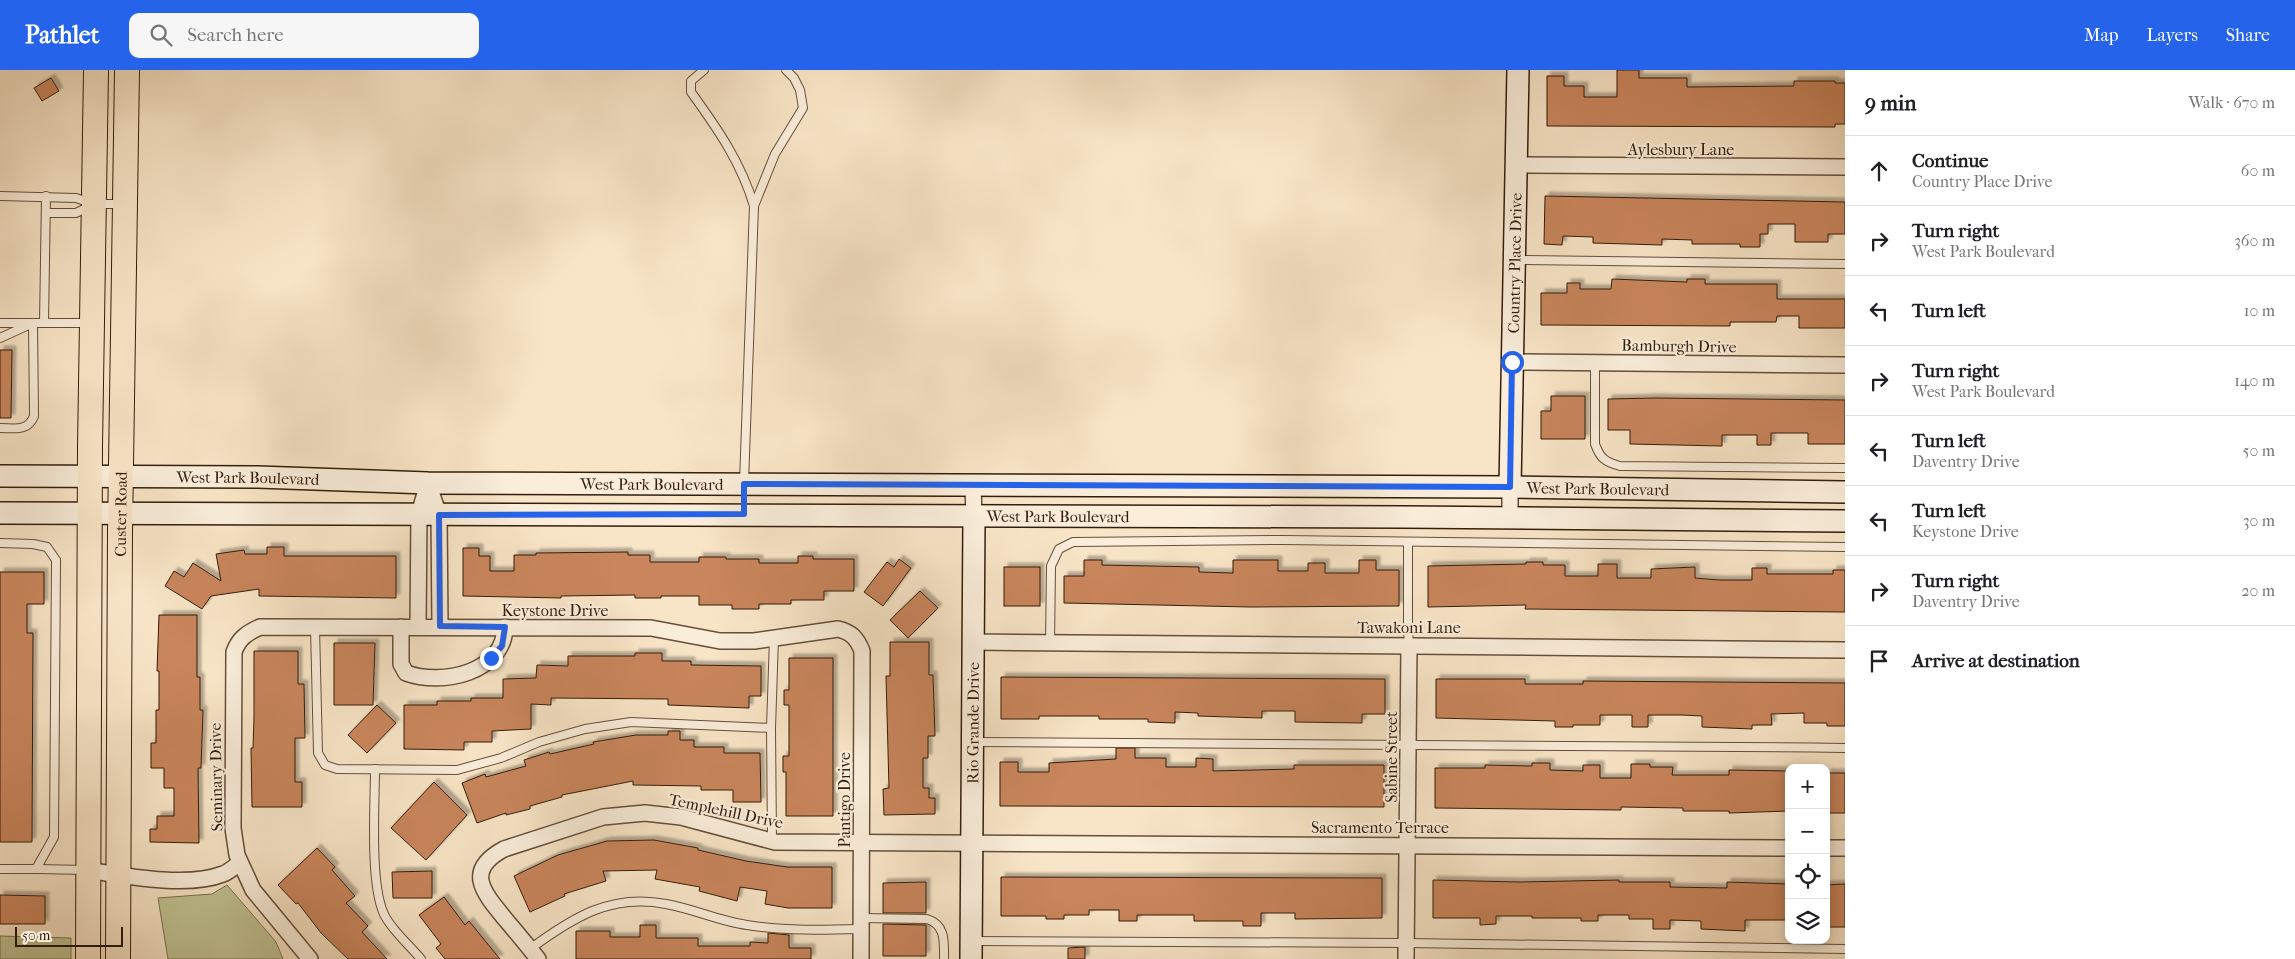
<!DOCTYPE html>
<meta charset="utf-8">
<style>
:root{--surface:#fff;--page:#f6f6f6;--text:#202124;--muted:#757577;--line:#e0e0e0;--accent:#2563eb}
body{margin:0;font-family:"IM FELL French Canon",serif;background:var(--page);color:var(--text)}
.controls{position:absolute;right:15px;bottom:15px;display:grid;overflow:hidden;border-radius:10px;box-shadow:0 2px 12px #0003}
.controls button{width:45px;height:45px;display:grid;place-items:center;padding:0;border:0;border-bottom:1px solid var(--line);background:var(--surface);color:var(--text);font:25px sans-serif}
.scale{position:absolute;left:15px;bottom:12px;width:108px;box-sizing:border-box;padding-left:5px;border:2px solid #341d0b;border-top:0;font-size:14px;line-height:18px;white-space:nowrap;color:#341d0b;-webkit-text-stroke:4px #faeedb;paint-order:stroke}
.stop{position:absolute;width:15px;height:15px;margin:-11px;border:4px solid #2563eb;border-radius:50%;background:#fff}
.stop.end{background:#2563eb;border-color:#fff;box-shadow:0 1px 5px #0008}
.list{margin:0;padding:0;list-style:none}
h2{display:flex;justify-content:space-between;align-items:center;height:65px;margin:0;padding:0 20px;font-size:21px}
h2 small{font-size:16px;font-weight:400;color:var(--muted)}
.list li{display:grid;grid-template-columns:32px 1fr auto;gap:15px;align-items:center;box-sizing:border-box;height:70px;padding:0 20px;border-top:1px solid var(--line)}
.list b{display:block;font-size:19px;white-space:nowrap}
.list p{margin:0;font-size:16px;white-space:nowrap;color:var(--muted)}
.list em{font-size:16px;font-style:normal;color:var(--muted)}
.icon{flex:none;width:28px;height:28px;fill:none;stroke:currentColor;stroke-width:2;stroke-linecap:round;stroke-linejoin:round}
.map{position:relative;flex:none;width:1845px;height:889px;overflow:hidden}
header{display:flex;align-items:center;gap:30px;box-sizing:border-box;height:70px;padding:0 25px;background:var(--accent);color:#fff}
header strong{font-size:24px}
nav{display:flex;gap:28px;margin-inline-start:auto;font-size:18px}
.search{width:350px;height:45px;background:var(--page);display:flex;align-items:center;gap:12px;box-sizing:border-box;padding:0 18px;border-radius:10px;color:var(--muted);font-size:19px}
main{display:flex}
aside{flex:1;background:var(--surface)}
.map>svg:first-child{display:block}
.green{fill:#c0c393;stroke:#7a704f}
.building{fill:#c9855b;stroke:#341d0b;filter:url(#shadow)}
.lines{fill:none;stroke-linecap:round;stroke-linejoin:round}
.lane-casing{stroke:#654f3a;stroke-width:10}
.street-casing{stroke:#654f3a;stroke-width:18}
.secondary-casing{stroke:#341d0b;stroke-width:24}
.primary-casing{stroke:#341d0b;stroke-width:26}
.lane{stroke:#faeedb;stroke-width:8}
.street{stroke:#faeedb;stroke-width:15}
.secondary{stroke:#faeedb;stroke-width:21}
.primary{stroke:#f8e5c7;stroke-width:24}
.route{stroke:#2563eb;stroke-width:6}
.labels{text-anchor:middle;dominant-baseline:central;stroke-width:4.5;stroke-linejoin:round;paint-order:stroke}
.street-label{font-size:16px;fill:#341d0b;stroke:#faeedb}
</style>
<header>
<strong>Pathlet</strong>
<div class="search"><svg class="icon" aria-label="search" viewBox="0 0 24 24"><circle cx="10" cy="10" r="6"/><path d="M15 15l6 6"/></svg>Search here</div>
<nav><a>Map</a><a>Layers</a><a>Share</a></nav>
</header>
<main>
<div class="map">
<svg width="1845" height="889" viewBox="0 0 1845 889">
<defs>
<filter id="shadow"><feDropShadow dx="4" dy="-4" stdDeviation="1" flood-color="#0004"/></filter>
</defs>
<rect width="100%" height="100%" fill="#f8e5c7"/>
<filter id="stains"><feTurbulence type="fractalNoise" baseFrequency=".004" numOctaves="4"/><feColorMatrix values="0 0 0 0 .2 0 0 0 0 .09 0 0 0 0 .02 0 0 0 .5 -.17"/></filter>
<radialGradient id="worn" r=".72"><stop offset=".6" stop-color="#630" stop-opacity="0"/><stop offset="1" stop-color="#630" stop-opacity=".3"/></radialGradient>
<g class="green">
<polygon points="227,815 276,872 283,889 168,889 158,828 212,824"/>
<polygon points="0,866 71,868 71,889 0,889"/>
</g>
<g class="building">
<polygon points="1617,0 1639,0 1639,8 1687,8 1687,17 1794,16 1794,11 1835,11 1835,13 1845,13 1845,54 1835,54 1835,57 1547,56 1547,6 1564,6 1564,16 1584,16 1584,27 1617,27"/>
<polygon points="51,8 59,21 42,31 34,18"/>
<polygon points="1545,126 1845,132 1845,164 1828,164 1828,172 1795,172 1795,154 1768,154 1768,164 1760,164 1760,177 1740,177 1740,174 1692,174 1692,170 1662,169 1662,175 1593,173 1593,167 1563,166 1562,175 1544,174"/>
<polygon points="1612,209 1687,212 1687,209 1705,209 1705,214 1777,214 1777,229 1845,229 1845,258 1799,258 1799,246 1777,246 1776,252 1730,252 1730,256 1541,255 1541,223 1567,223 1567,213 1580,213 1580,219 1611,219"/>
<polygon points="0,280 12,280 11,348 0,348"/>
<polygon points="1551,326 1585,326 1585,369 1541,369 1541,341 1551,341"/>
<polygon points="1656,328 1845,330 1845,374 1808,374 1808,363 1771,363 1771,375 1757,375 1757,365 1722,365 1722,376 1630,374 1630,360 1608,360 1608,329"/>
<polygon points="267,477 284,477 284,486 396,486 396,528 259,526 259,519 211,526 202,539 165,516 174,501 184,507 193,493 221,511 216,484 244,480 245,484 267,484"/>
<polygon points="463,478 479,478 479,486 490,486 490,501 514,501 514,485 536,485 536,483 628,482 628,485 650,485 650,492 699,492 699,487 726,487 726,489 759,489 759,493 798,493 798,486 813,486 813,489 854,489 854,521 824,521 824,530 791,530 791,534 759,534 759,539 732,539 732,535 699,535 699,526 661,526 661,528 635,528 635,525 561,526 561,528 463,526"/>
<polygon points="899,489 911,498 883,536 864,522 887,492 894,497"/>
<polygon points="1084,490 1102,490 1102,495 1199,497 1199,502 1233,503 1233,490 1278,490 1278,501 1308,501 1308,493 1325,493 1325,503 1359,503 1359,490 1376,490 1376,500 1399,500 1399,536 1250,537 1064,533 1064,506 1084,506"/>
<polygon points="1526,492 1543,492 1543,495 1565,495 1565,506 1598,506 1598,494 1617,494 1617,508 1651,508 1651,499 1695,497 1695,508 1719,510 1752,510 1752,498 1767,498 1767,504 1833,504 1833,500 1845,500 1845,542 1525,539 1526,535 1428,537 1428,496 1526,494"/>
<rect x="1004" y="497" width="36" height="39"/>
<polygon points="0,502 44,502 44,534 27,534 27,563 33,563 32,772 0,772"/>
<polygon points="920,521 938,538 908,568 890,550"/>
<polygon points="159,545 197,545 197,607 200,607 200,640 203,640 201,698 198,698 199,773 150,772 150,759 157,759 157,746 174,746 174,718 164,718 164,698 151,698 151,673 156,673 156,640 159,640 159,601 157,601"/>
<polygon points="890,572 929,572 929,605 933,605 935,666 928,666 928,688 923,688 923,718 929,718 929,728 935,728 935,744 884,745 883,719 889,718 886,606 890,606"/>
<polygon points="334,573 375,573 373,635 334,635"/>
<polygon points="254,581 298,581 298,614 304,614 305,668 295,668 295,712 302,712 302,737 252,737 251,678 253,678 254,647"/>
<polygon points="635,583 662,583 662,591 691,591 691,595 761,596 761,626 749,626 749,638 668,635 668,629 551,628 551,635 531,634 531,659 492,661 492,672 464,672 464,680 404,679 404,635 437,635 437,631 471,631 471,628 503,628 503,609 536,608 537,595 568,596 568,586 635,586"/>
<polygon points="789,588 833,588 833,746 786,746 786,702 783,702 783,686 789,686 789,635 784,635 784,620 789,620"/>
<polygon points="1001,607 1385,609 1385,644 1362,644 1362,653 1295,652 1295,641 1262,641 1262,648 1198,646 1198,643 1175,642 1175,653 1148,652 1148,649 1099,649 1099,646 1039,646 1039,649 1001,649"/>
<polygon points="1436,609 1525,609 1525,614 1583,614 1583,611 1845,613 1845,656 1827,656 1827,653 1804,653 1804,643 1771,644 1772,655 1752,655 1752,659 1702,657 1702,646 1682,645 1648,645 1648,657 1632,657 1632,645 1600,645 1600,655 1573,655 1573,657 1555,657 1555,651 1436,648"/>
<polygon points="377,635 396,653 367,683 348,665"/>
<polygon points="668,661 680,661 680,670 694,670 694,677 724,677 724,683 760,683 761,732 733,732 733,720 701,720 701,716 633,715 633,711 562,725 562,727 530,736 530,739 506,745 506,743 477,753 462,713 485,704 486,707 526,696 524,690 549,682 550,684 594,674 593,672 636,665 668,665"/>
<polygon points="1116,678 1135,678 1135,688 1166,688 1166,697 1196,697 1196,688 1213,689 1213,701 1294,699 1294,695 1384,695 1384,737 1000,736 1000,692 1018,692 1018,702 1049,702 1049,693 1116,689"/>
<polygon points="1532,693 1550,693 1550,700 1583,701 1583,695 1600,695 1600,708 1631,708 1631,694 1650,694 1650,697 1673,697 1672,705 1729,705 1729,700 1789,701 1789,741 1729,743 1729,741 1683,741 1683,738 1621,737 1621,740 1435,738 1435,698 1485,698 1485,695 1532,696"/>
<rect x="1827" y="703" width="18" height="40"/>
<polygon points="434,712 467,745 426,790 391,758"/>
<polygon points="654,770 698,778 698,780 746,791 787,797 832,797 832,838 788,838 765,834 767,821 740,817 737,831 699,821 700,817 655,809 657,800 603,801 606,811 564,824 565,826 530,842 514,806 558,785 607,771"/>
<polygon points="317,778 335,797 332,800 355,826 346,833 368,856 362,862 387,889 348,889 321,863 298,833 296,834 278,815"/>
<polygon points="432,801 432,828 393,828 392,802"/>
<polygon points="1001,807 1382,808 1382,848 1295,849 1295,843 1261,843 1261,856 1243,856 1243,851 1194,851 1194,845 1137,845 1137,851 1119,851 1119,840 1089,840 1089,845 1064,845 1064,849 1046,849 1046,846 1001,846"/>
<polygon points="1433,810 1519,812 1619,810 1619,812 1670,812 1670,817 1727,818 1727,812 1789,814 1789,850 1745,850 1745,861 1701,859 1701,851 1670,850 1670,859 1653,859 1653,849 1629,849 1629,845 1598,845 1598,851 1581,851 1581,848 1532,848 1532,846 1496,846 1496,854 1480,855 1480,848 1433,848"/>
<polygon points="926,812 926,843 883,843 883,813"/>
<polygon points="1845,814 1845,857 1826,857 1826,815"/>
<polygon points="0,825 45,826 45,854 0,854"/>
<polygon points="444,827 465,855 469,851 500,889 445,889 436,878 441,874 419,845"/>
<polygon points="883,854 926,855 926,886 883,886"/>
<polygon points="640,855 656,855 656,868 698,868 698,876 750,876 750,872 768,873 768,863 789,865 789,878 811,878 811,889 576,889 576,861 610,861 610,867 640,867"/>
<polygon points="1085,877 1085,889 1068,889 1068,878"/>
</g>
<g class="lines">
<defs>
<g id="lane">
<path d="M 704,0 L 691,11 L 691,22 C 717,58 741,92 754,136 L 744,412"/>
<polyline points="0,126 76,128 94,134 122,134"/>
<polyline points="754,136 775,84 803,38 800,20 794,8 786,0"/>
<polyline points="46,143 76,143 90,136"/>
<polyline points="1516,190 1845,194"/>
<polyline points="0,253 90,253"/>
<polyline points="44,253 46,126"/>
<path d="M 0,268 L 33,253 L 34,346 C 28,362 14,358 0,358"/>
<path d="M 1595,293 L 1595,374 C 1600,388 1605,392 1620,396 L 1845,398"/>
<polyline points="0,473 33,474 47,477 56,490 54,767 36,799 0,799"/>
<polyline points="1408,473 1408,560 1409,575"/>
<polyline points="315,557 318,683 325,695 337,699 457,700 501,688 539,672 585,659 631,652 771,658 774,568"/>
<polyline points="1050,573 1051,496 1059,479 1073,472 1283,470 1845,477"/>
<polyline points="771,658 772,771"/>
<path d="M 974,672 C 1265,673 1555,674 1845,678"/>
<path d="M 375,699 C 375,735 369,820 386,848 C 395,863 410,876 421,889"/>
<polyline points="36,799 87,800"/>
<path d="M 861,848 L 927,849 C 946,855 944,872 944,889"/>
<polyline points="973,871 1407,873 1845,879"/>
<path d="M 530,879 C 572,848 611,823 666,834 C 694,839 719,851 747,855 C 785,861 823,860 861,859"/>
</g>
<g id="street">
<polyline points="1516,95 1845,97"/>
<polyline points="1512,292 1845,295"/>
<polyline points="428,413 439,445 440,556"/>
<polyline points="973,415 974,447"/>
<polyline points="1510,417 1510,448"/>
<polyline points="418,556 419,444 428,413"/>
<path d="M 401,557 L 401,594 L 406,603 C 442,616 504,603 505,557"/>
<polyline points="974,572 1845,580"/>
<polyline points="1826,778 1845,778"/>
<path d="M 88,800 C 126,806 187,818 223,804 C 229,802 235,796 240,793"/>
<path d="M 310,889 L 253,820 L 237,785 L 233,758 L 234,582 C 239,568 247,563 260,557 L 651,558 L 720,571 L 754,571 L 838,559 C 851,562 857,568 862,581 L 861,889"/>
<path d="M 538,889 C 528,876 517,863 506,850 C 484,823 463,801 504,779 L 603,747 L 645,743 L 681,747 L 775,772 L 1789,778"/>
<polyline points="1406,889 1409,575"/>
</g>
<g id="secondary">
<path id="s1" d="M 0,406 L 258,407 L 428,413 L 1510,417 L 1845,422"/>
<path id="s2" d="M 1510,417 L 1518,0"/>
<path id="s3" d="M 0,443 L 1403,447 L 1845,451"/>
<path id="s4" d="M 971,889 L 974,447"/>
</g>
<g id="primary">
<polyline points="88,889 90,377 96,0"/>
<path id="s5" d="M 118,889 L 120,461 L 127,0"/>
</g>
</defs>
<use href="#lane" class="lane-casing"/>
<use href="#street" class="street-casing"/>
<use href="#secondary" class="secondary-casing"/>
<use href="#primary" class="primary-casing"/>
<use href="#lane" class="lane"/>
<use href="#street" class="street"/>
<use href="#secondary" class="secondary"/>
<use href="#primary" class="primary"/>
</g>
<g class="lines">
<polyline class="route" points="491,588 502,576 505,557 440,556 439,445 744,444 744,414 1510,417 1512,292"/>
</g>
<g class="labels">
<g class="street-label">
<text x="1681" y="79">Aylesbury Lane</text>
<text stroke="none"><textPath href="#s2" startOffset="224">Country Place Drive</textPath></text>
<text transform="translate(1679 276) rotate(1)">Bamburgh Drive</text>
<text stroke="none"><textPath href="#s1" startOffset="248">West Park Boulevard</textPath></text>
<text stroke="none"><textPath href="#s1" startOffset="652">West Park Boulevard</textPath></text>
<text stroke="none"><textPath href="#s1" startOffset="1598">West Park Boulevard</textPath></text>
<text stroke="none"><textPath href="#s5" startOffset="445">Custer Road</textPath></text>
<text stroke="none"><textPath href="#s3" startOffset="1058">West Park Boulevard</textPath></text>
<text x="555" y="540">Keystone Drive</text>
<text x="1409" y="557">Tawakoni Lane</text>
<text stroke="none"><textPath href="#s4" startOffset="236">Rio Grande Drive</textPath></text>
<text transform="translate(1391 687) rotate(-90)">Sabine Street</text>
<text transform="translate(216 707) rotate(-91)">Seminary Drive</text>
<text transform="translate(844 730) rotate(-90)">Pantigo Drive</text>
<text transform="translate(726 741) rotate(12)">Templehill Drive</text>
<text x="1380" y="757">Sacramento Terrace</text>
</g>
</g>
<rect width="100%" height="100%" filter="url(#stains)"/>
<rect width="100%" height="100%" fill="url(#worn)"/>
</svg>
<div class="controls">
<button>+</button>
<button>−</button>
<button><svg class="icon" aria-label="locate" viewBox="0 0 24 24"><circle cx="12" cy="12" r="6"/><path d="M12 2v4M12 18v4M2 12h4M18 12h4"/></svg></button>
<button><svg class="icon" aria-label="layers" viewBox="0 0 24 24"><path d="M12 4l9 5-9 5-9-5zM3 14l9 5 9-5"/></svg></button>
</div>
<div class="scale">50 m</div>
<div class="stop" style="left:1512px;top:292px"></div>
<div class="stop end" style="left:491px;top:588px"></div>
</div>
<aside>
<h2>9 min<small>Walk · 670 m</small></h2>
<ul class="list">
<li><svg class="icon" aria-label="ahead" viewBox="0 0 24 24"><path d="M12 20V5M6 11l6-6 6 6"/></svg><div><b>Continue</b><p>Country Place Drive</p></div><em>60 m</em></li>
<li><svg class="icon" aria-label="right" viewBox="0 0 24 24"><path d="M7 20v-9h11M14 6l5 5-5 5"/></svg><div><b>Turn right</b><p>West Park Boulevard</p></div><em>360 m</em></li>
<li><svg class="icon" aria-label="left" viewBox="0 0 24 24"><path d="M17 20v-9H6M10 6l-5 5 5 5"/></svg><div><b>Turn left</b></div><em>10 m</em></li>
<li><svg class="icon" aria-label="right" viewBox="0 0 24 24"><path d="M7 20v-9h11M14 6l5 5-5 5"/></svg><div><b>Turn right</b><p>West Park Boulevard</p></div><em>140 m</em></li>
<li><svg class="icon" aria-label="left" viewBox="0 0 24 24"><path d="M17 20v-9H6M10 6l-5 5 5 5"/></svg><div><b>Turn left</b><p>Daventry Drive</p></div><em>50 m</em></li>
<li><svg class="icon" aria-label="left" viewBox="0 0 24 24"><path d="M17 20v-9H6M10 6l-5 5 5 5"/></svg><div><b>Turn left</b><p>Keystone Drive</p></div><em>30 m</em></li>
<li><svg class="icon" aria-label="right" viewBox="0 0 24 24"><path d="M7 20v-9h11M14 6l5 5-5 5"/></svg><div><b>Turn right</b><p>Daventry Drive</p></div><em>20 m</em></li>
<li><svg class="icon" aria-label="arrive" viewBox="0 0 24 24"><path d="M6 21V4h12l-3 4 3 4H6"/></svg><div><b>Arrive at destination</b></div></li>
</ul>
</aside>
</main>
